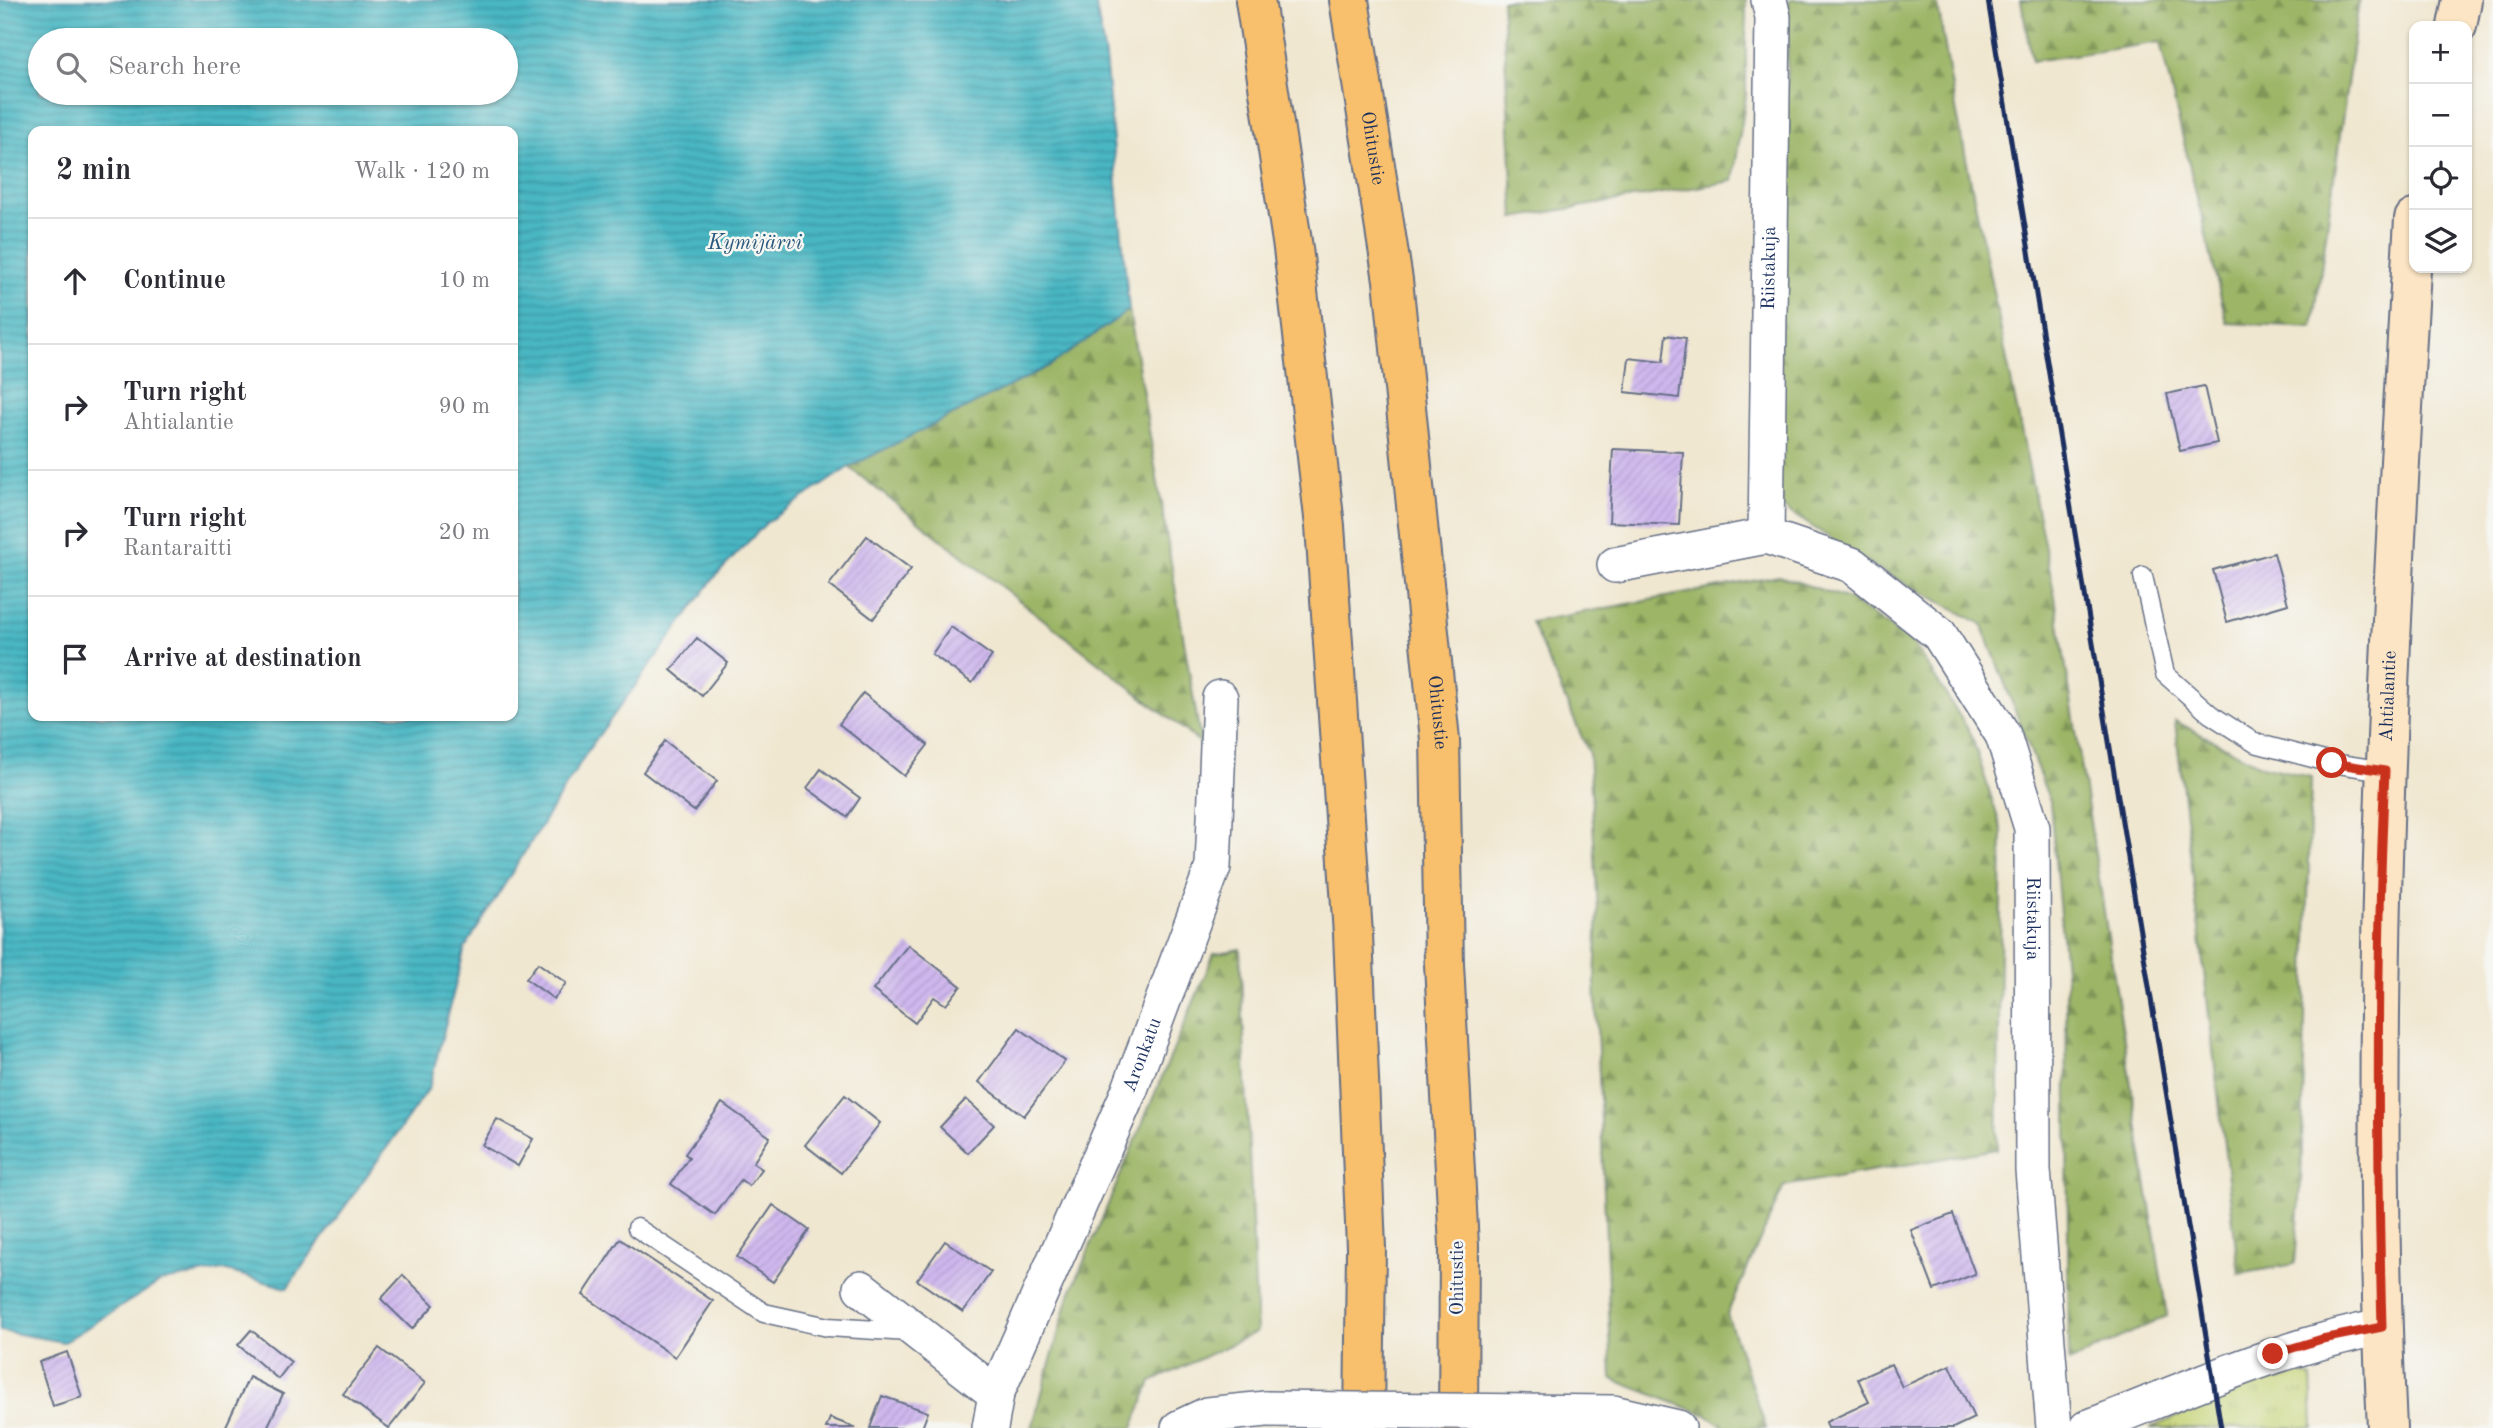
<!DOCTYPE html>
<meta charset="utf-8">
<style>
:root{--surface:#fff;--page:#f2f2f3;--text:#2b2b33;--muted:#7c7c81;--line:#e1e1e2}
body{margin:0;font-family:"Old Standard TT",serif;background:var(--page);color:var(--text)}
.controls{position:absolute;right:21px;top:21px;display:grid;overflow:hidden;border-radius:14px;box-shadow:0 2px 5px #0004}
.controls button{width:63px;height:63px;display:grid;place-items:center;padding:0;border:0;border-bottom:2px solid var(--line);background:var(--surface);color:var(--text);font:35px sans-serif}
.stop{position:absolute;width:21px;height:21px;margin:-16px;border:5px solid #c8321e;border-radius:50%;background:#fff}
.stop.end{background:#c8321e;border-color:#fff;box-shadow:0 2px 7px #0008}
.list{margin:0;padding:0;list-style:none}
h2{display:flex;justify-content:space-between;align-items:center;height:91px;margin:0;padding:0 28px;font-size:30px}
h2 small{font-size:23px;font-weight:400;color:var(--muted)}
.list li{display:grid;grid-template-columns:46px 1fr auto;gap:21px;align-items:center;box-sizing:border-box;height:126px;padding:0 28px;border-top:2px solid var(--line)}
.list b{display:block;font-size:26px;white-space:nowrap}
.list p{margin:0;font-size:23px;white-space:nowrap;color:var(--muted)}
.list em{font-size:23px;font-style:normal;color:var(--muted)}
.icon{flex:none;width:38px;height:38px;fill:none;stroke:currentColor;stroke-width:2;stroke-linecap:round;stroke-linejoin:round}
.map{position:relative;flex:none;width:2493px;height:1428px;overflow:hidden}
.search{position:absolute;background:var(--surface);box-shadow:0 2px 5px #0004;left:28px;top:28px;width:490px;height:77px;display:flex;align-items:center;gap:18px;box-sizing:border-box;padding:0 24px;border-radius:38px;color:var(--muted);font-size:26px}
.panel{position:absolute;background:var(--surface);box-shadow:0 2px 5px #0004;left:28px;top:126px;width:490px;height:595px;border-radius:14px}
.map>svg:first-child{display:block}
.grass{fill:url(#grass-tufts);stroke:#70816a;stroke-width:2}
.forest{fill:url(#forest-firs);stroke:#5c7262;stroke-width:2}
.water{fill:url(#water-rules);stroke:#327390;stroke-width:2;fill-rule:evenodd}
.building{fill:url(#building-hatch)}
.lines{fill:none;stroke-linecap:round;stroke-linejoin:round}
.service-casing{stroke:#666f86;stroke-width:21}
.minor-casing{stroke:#666f86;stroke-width:38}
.secondary-casing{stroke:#666f86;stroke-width:42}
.motorway-casing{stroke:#666f86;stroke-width:42}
.service{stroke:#fff;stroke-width:18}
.minor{stroke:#fff;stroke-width:35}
.secondary{stroke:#fce5c4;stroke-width:38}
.motorway{stroke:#f8bf6c;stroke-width:38}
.rail{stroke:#1b2f5e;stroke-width:5}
.minor-bridge-casing{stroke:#666f86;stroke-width:38;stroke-linecap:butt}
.minor-bridge{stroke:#fff;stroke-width:35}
.route{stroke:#c8321e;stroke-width:9}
.labels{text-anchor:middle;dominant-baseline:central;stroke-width:5;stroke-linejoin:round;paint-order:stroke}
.street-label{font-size:19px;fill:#1b2f5e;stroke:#f6f6f2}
.water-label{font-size:21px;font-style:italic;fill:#29587c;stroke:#f6f6f2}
</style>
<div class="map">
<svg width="2493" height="1428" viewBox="0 0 2493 1428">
<defs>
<pattern id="grass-tufts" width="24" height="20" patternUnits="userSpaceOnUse" patternTransform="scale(1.75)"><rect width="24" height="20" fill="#c5d375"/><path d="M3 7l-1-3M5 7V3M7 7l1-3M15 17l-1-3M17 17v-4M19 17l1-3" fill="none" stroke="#a9b568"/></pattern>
<pattern id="forest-firs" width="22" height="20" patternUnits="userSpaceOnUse" patternTransform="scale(1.75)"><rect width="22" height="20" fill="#9cb566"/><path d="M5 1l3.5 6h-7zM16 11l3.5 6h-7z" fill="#7e9457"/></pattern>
<pattern id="water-rules" width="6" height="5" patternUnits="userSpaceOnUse" patternTransform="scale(1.75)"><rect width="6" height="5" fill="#49b7c3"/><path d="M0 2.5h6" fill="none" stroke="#3c95a2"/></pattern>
<pattern id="building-hatch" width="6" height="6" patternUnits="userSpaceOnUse" patternTransform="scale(1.75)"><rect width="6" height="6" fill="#cfb8ed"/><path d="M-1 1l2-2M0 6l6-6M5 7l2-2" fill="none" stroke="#b19ece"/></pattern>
</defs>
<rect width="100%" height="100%" fill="#f6f6f2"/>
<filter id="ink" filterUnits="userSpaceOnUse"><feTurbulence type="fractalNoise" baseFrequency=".0143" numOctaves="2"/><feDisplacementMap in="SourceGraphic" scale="14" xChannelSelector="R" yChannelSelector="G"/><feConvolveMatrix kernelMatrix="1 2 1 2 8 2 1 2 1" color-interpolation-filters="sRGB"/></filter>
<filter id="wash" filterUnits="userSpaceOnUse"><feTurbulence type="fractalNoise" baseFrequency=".00686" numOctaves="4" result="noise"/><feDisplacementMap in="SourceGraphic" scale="28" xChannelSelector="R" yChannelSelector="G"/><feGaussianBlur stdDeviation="1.57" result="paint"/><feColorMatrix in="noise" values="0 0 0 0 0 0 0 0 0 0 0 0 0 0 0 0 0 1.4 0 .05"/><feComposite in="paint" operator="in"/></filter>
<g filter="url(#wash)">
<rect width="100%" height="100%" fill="#f0e7d0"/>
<polygon class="grass" points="2290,1370 2311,1376 2313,1428 2150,1428"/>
<g class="forest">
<polygon points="1502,0 1746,0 1746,95 1733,181 1514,218"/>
<polygon points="1789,0 1937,0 1953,94 2055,597 2167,1316 2069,1362 2066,981 2050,802 1982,624 1880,570 1774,502"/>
<polygon points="2021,0 2359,0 2313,327 2227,323 2160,42 2032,61"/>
<polygon points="1129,310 1201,743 849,467 1051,365"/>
<polygon points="1779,576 1849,599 1913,643 1971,734 2002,831 1997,1149 1784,1186 1727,1314 1766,1428 1725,1428 1706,1415 1612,1379 1595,981 1598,910 1589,753 1531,622"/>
<polygon points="2175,721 2262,766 2311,777 2301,1185 2295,1264 2239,1274"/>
<polygon points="1240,949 1257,1332 1151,1382 1133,1428 1032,1428 1068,1299 1214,954"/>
</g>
<path class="water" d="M 0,0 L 1095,0 L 1105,57 L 1129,310 L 1051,365 L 849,467 L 767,522 L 714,578 L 589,749 L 465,948 L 429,1088 L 287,1288 L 223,1270 L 162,1281 L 64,1342 L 0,1331 ZM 40,40 L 506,40 L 506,93 L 40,93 ZM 33,131 L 513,131 L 513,716 L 33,716 Z"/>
<g id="blocks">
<g class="building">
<polygon points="1666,335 1686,338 1679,398 1625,392 1629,358 1663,362"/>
<polygon points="2204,386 2217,443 2180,451 2167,394"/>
<polygon points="1613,449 1683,452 1679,525 1609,522"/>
<polygon points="867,536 911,569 873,619 829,585"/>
<polygon points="2274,553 2288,604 2227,622 2213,570"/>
<polygon points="951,627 992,656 972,683 932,654"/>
<polygon points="697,638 728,663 702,696 671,670"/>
<polygon points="863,693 928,745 904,776 839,724"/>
<polygon points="665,741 717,781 694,811 643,772"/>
<polygon points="821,769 860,798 847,817 807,788"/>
<polygon points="908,945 961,986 946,1005 934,997 915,1023 873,990"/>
<polygon points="538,963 566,983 554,999 526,979"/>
<polygon points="1019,1028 1065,1061 1024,1116 979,1082"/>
<polygon points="845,1095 880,1123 841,1173 805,1145"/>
<polygon points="966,1099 994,1125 968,1153 940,1127"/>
<polygon points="722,1103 770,1137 753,1163 762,1169 749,1186 741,1180 715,1215 671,1184 689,1157 685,1154"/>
<polygon points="497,1119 533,1139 518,1166 482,1145"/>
<polygon points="773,1205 809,1230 773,1282 737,1257"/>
<polygon points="1953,1214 1975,1274 1934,1290 1911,1230"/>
<polygon points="620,1239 713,1301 675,1357 583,1295"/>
<polygon points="945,1241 991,1272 963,1312 917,1280"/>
<polygon points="403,1275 434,1305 412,1329 381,1299"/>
<polygon points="251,1330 291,1362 278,1379 238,1345"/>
<polygon points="379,1348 425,1383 389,1428 343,1394"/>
<polygon points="67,1352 82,1397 53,1406 39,1362"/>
<polygon points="1891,1364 1902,1387 1950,1365 1974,1418 1953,1428 1828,1428 1826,1422 1869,1402 1858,1379"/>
<polygon points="249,1377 283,1394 267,1428 225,1428"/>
<polygon points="882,1396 928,1412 922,1428 870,1428"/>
<polygon points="830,1418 856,1428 826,1428"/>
</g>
</g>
</g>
<g filter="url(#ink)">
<use href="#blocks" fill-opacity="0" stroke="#666f86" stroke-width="2"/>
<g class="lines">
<defs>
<g id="service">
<polyline points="2143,576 2165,674 2210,714 2255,743 2332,763 2385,771"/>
<polyline points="637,1228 764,1313 828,1327 909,1332"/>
</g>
<g id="minor">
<path id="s1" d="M 1766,536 L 1773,17 L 1769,0"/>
<path id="s2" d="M 1615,565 L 1766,536 L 1852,565 L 1939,634 L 2003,735 L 2032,828 L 2033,1170 L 2054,1428"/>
<polyline points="861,1288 996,1394"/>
<polyline points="1613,1413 1678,1428"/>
<path id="s3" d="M 990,1428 L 996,1394 L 1130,1089 L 1213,867 L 1220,698"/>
<polyline points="1179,1428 1207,1415 1266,1409"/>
<path d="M 2087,1428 C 2185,1390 2279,1347 2382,1327"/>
</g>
<g id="secondary">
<polyline points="2457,26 2462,0"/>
<path id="s4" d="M 2387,1428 C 2367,1025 2390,622 2414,219"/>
</g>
<g id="motorway">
<polyline points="1255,0 1293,248 1325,526 1353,934 1366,1248 1364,1428"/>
<path id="s5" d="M 1349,0 L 1393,280 L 1440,740 L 1444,964 L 1459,1246 L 1458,1428"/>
</g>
</defs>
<use href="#service" class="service-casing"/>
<use href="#minor" class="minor-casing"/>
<use href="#secondary" class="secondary-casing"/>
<use href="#motorway" class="motorway-casing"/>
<use href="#service" class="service"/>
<use href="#minor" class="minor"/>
<use href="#secondary" class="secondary"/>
<use href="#motorway" class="motorway"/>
<polyline class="rail" points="1988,0 2221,1428"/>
<defs>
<polyline id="minor-bridge" points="1266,1409 1613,1413"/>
</defs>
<use href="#minor-bridge" class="minor-bridge-casing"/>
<use href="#minor-bridge" class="minor-bridge"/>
</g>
</g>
<g class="lines" filter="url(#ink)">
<path class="route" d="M 2273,1354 L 2322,1339 L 2382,1327 C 2377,1142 2376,956 2385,771 L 2332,763"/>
</g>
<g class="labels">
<g class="street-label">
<text stroke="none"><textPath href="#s5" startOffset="150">Ohitustie</textPath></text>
<text stroke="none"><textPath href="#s1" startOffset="268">Riistakuja</textPath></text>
<text stroke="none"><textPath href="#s4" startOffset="732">Ahtialantie</textPath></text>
<text stroke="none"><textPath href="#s5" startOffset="718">Ohitustie</textPath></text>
<text stroke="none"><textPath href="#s2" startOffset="663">Riistakuja</textPath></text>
<text stroke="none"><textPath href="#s3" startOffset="404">Aronkatu</textPath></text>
<text transform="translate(1458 1278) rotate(-90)">Ohitustie</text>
</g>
<g class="water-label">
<text x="755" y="243">Kymijärvi</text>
</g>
</g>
</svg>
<div class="controls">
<button>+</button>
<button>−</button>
<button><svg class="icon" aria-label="locate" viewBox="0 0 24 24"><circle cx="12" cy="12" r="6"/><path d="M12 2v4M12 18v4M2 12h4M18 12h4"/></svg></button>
<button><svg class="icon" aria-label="layers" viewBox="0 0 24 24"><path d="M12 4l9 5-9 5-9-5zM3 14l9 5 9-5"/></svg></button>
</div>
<div class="stop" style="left:2332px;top:763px"></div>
<div class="stop end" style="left:2273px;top:1354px"></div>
<div class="search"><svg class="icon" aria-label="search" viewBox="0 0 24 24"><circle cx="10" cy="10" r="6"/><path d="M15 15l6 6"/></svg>Search here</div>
<section class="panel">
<h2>2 min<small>Walk · 120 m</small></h2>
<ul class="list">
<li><svg class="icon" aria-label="ahead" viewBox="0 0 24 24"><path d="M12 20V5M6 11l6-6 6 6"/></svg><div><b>Continue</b></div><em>10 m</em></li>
<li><svg class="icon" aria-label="right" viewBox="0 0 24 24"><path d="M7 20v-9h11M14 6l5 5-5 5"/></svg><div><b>Turn right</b><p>Ahtialantie</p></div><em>90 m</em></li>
<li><svg class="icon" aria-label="right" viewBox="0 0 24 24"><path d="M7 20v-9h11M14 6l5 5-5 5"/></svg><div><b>Turn right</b><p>Rantaraitti</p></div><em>20 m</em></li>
<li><svg class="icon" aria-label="arrive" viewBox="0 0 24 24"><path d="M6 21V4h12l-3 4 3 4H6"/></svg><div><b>Arrive at destination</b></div></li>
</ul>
</section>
</div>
